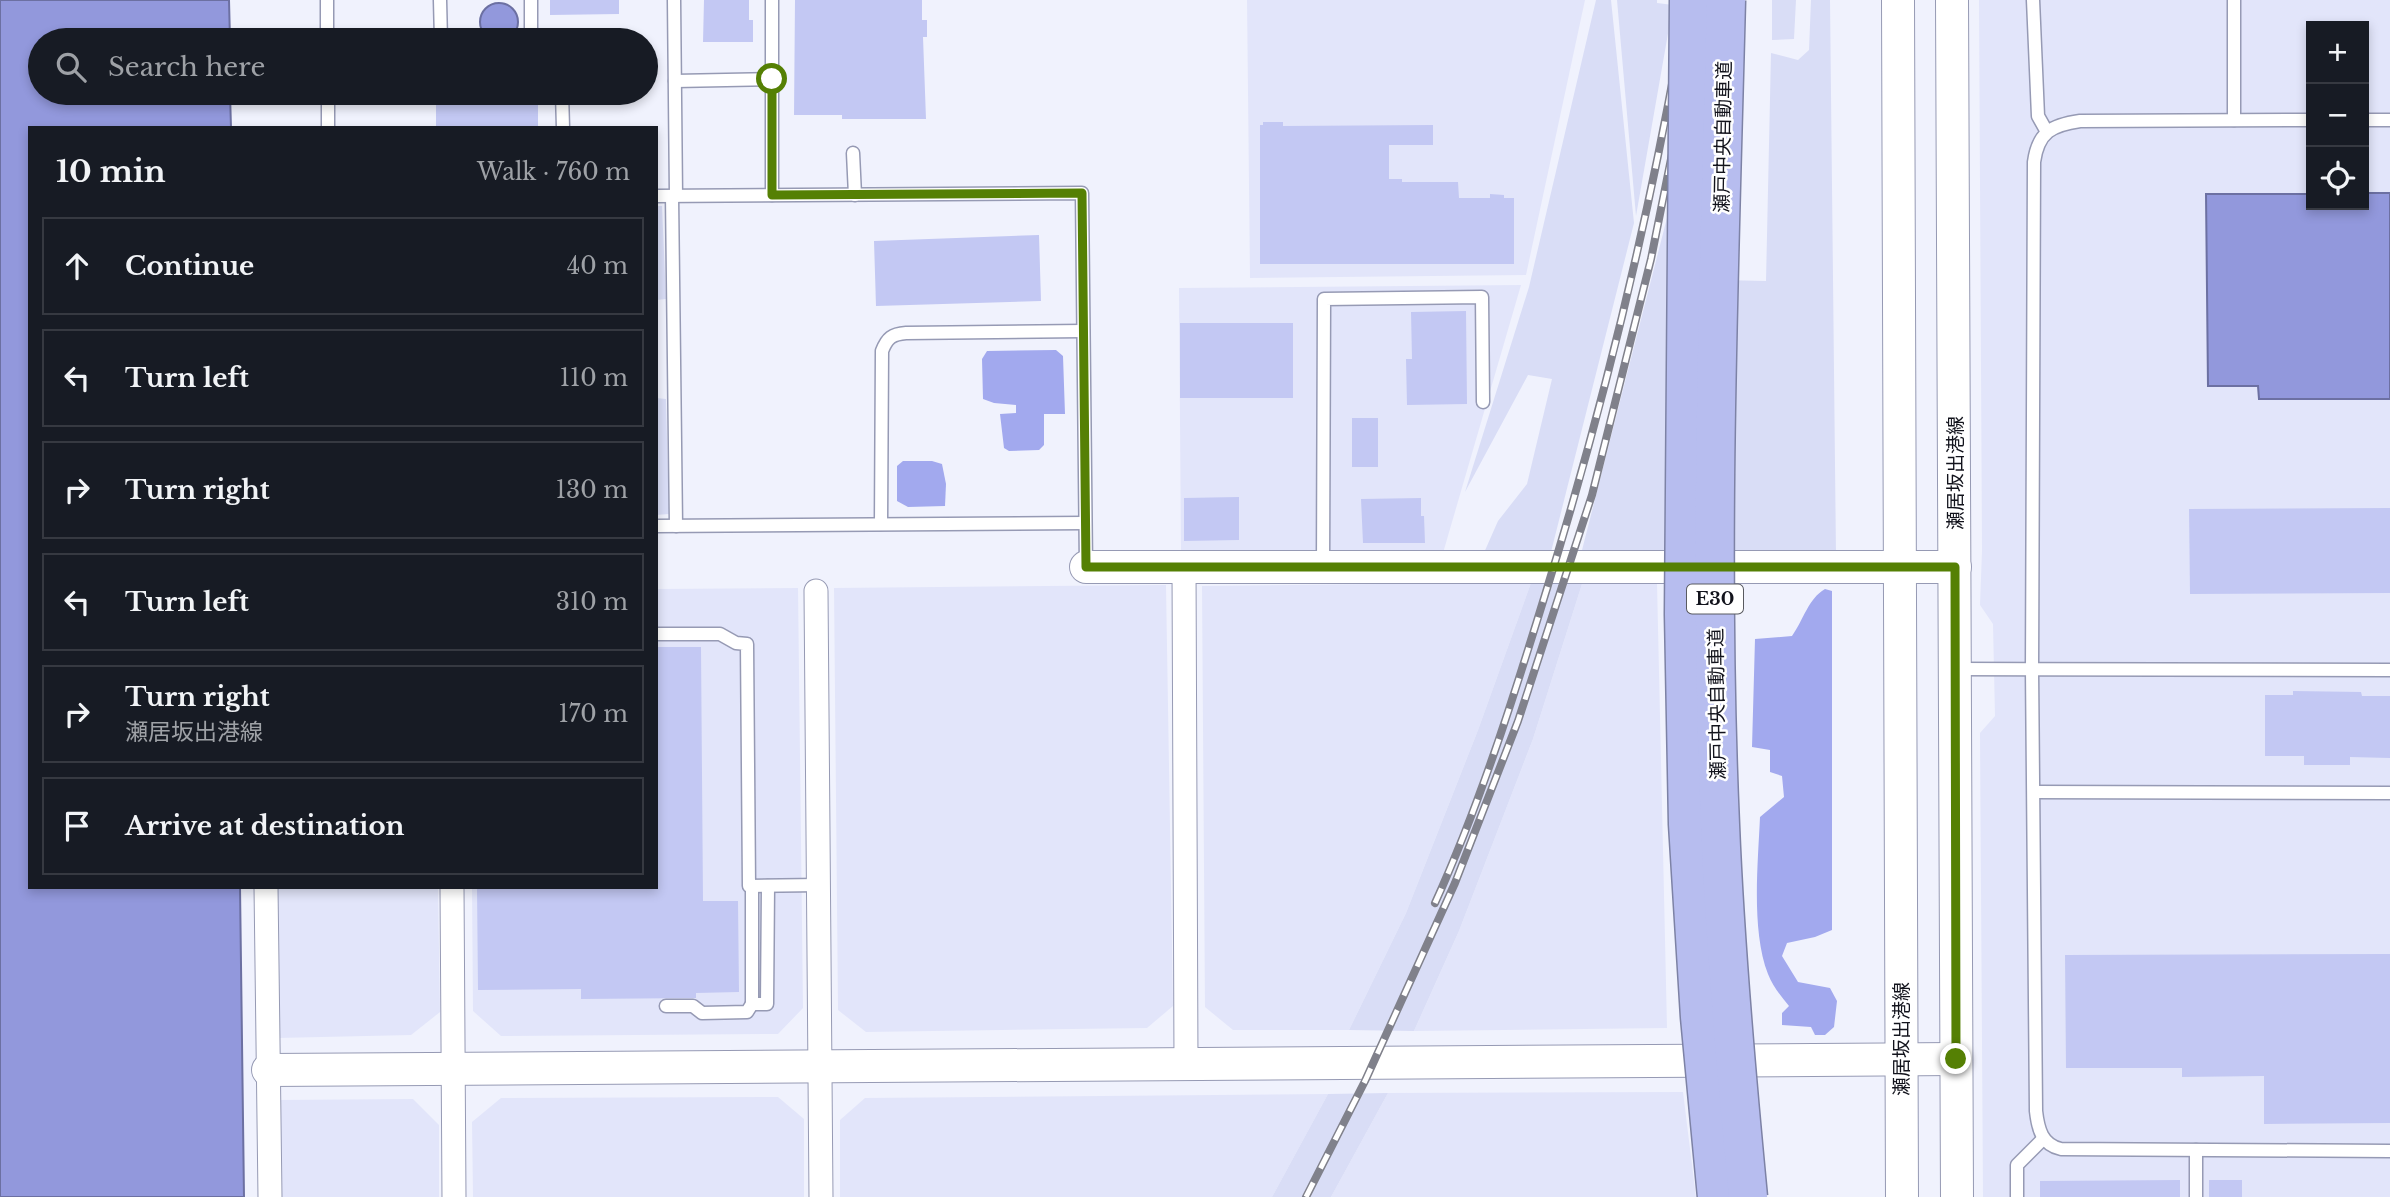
<!DOCTYPE html>
<meta charset="utf-8">
<style>
:root{--surface:#171b24;--page:#20242c;--text:#f1f3f6;--muted:#9ea1a6;--line:#363941}
body{margin:0;font-family:"Libre Baskerville","Noto Sans JP",serif;background:var(--page);color:var(--text)}
.controls{position:absolute;right:21px;top:21px;display:grid;overflow:hidden;border-radius:0px;box-shadow:0 4px 10px #0003}
.controls button{width:63px;height:63px;display:grid;place-items:center;padding:0;border:0;border-bottom:2px solid var(--line);background:var(--surface);color:var(--text);font:35px sans-serif}
.stop{position:absolute;width:21px;height:21px;margin:-16px;border:5px solid #558004;border-radius:50%;background:#fff}
.stop.end{background:#558004;border-color:#fff;box-shadow:0 2px 7px #0008}
.list{margin:0;padding:0;list-style:none}
h2{display:flex;justify-content:space-between;align-items:center;height:91px;margin:0;padding:0 28px;font-size:30px}
h2 small{font-size:23px;font-weight:400;color:var(--muted)}
.list li{display:grid;grid-template-columns:46px 1fr auto;gap:21px;align-items:center;box-sizing:border-box;height:98px;margin:0 14px 14px;padding:0 14px;border:2px solid var(--line);border-radius:0px}
.list b{display:block;font-size:26px;white-space:nowrap}
.list p{margin:0;font-size:23px;white-space:nowrap;color:var(--muted)}
.list em{font-size:23px;font-style:normal;color:var(--muted)}
.icon{flex:none;width:38px;height:38px;fill:none;stroke:currentColor;stroke-width:2;stroke-linecap:round;stroke-linejoin:round}
.map{position:relative;flex:none;width:2390px;height:1197px;overflow:hidden}
.search{position:absolute;background:var(--surface);box-shadow:0 4px 10px #0003;left:28px;top:28px;width:630px;height:77px;display:flex;align-items:center;gap:18px;box-sizing:border-box;padding:0 24px;border-radius:38px;color:var(--muted);font-size:26px}
.panel{position:absolute;background:var(--surface);box-shadow:0 4px 10px #0003;left:28px;top:126px;width:630px;height:763px;border-radius:0px}
.map>svg:first-child{display:block}
.built{fill:#e2e5fa;fill-rule:evenodd}
.green{fill:#d9ddf6}
.forest{fill:#a2a9ee}
.water{fill:#9298dc;stroke:#6c70a2;stroke-width:2}
.building{fill:#c3c8f3}
.lines{fill:none;stroke-linecap:round;stroke-linejoin:round}
.lane-casing{stroke:#969ab4;stroke-width:15}
.street-casing{stroke:#969ab4;stroke-width:25}
.secondary-casing{stroke:#969ab4;stroke-width:34}
.lane{stroke:#fff;stroke-width:12}
.street{stroke:#fff;stroke-width:23}
.secondary{stroke:#fff;stroke-width:32}
.rail-casing{stroke:#80818b;stroke-width:8}
.rail{stroke:#fff;stroke-width:5;stroke-dasharray:16;stroke-linecap:butt}
.highway-bridge-casing{stroke:#7d82a5;stroke-width:41;stroke-linecap:butt}
.highway-bridge{stroke:#b7bdef;stroke-width:38}
.route{stroke:#558004;stroke-width:9}
.labels{text-anchor:middle;dominant-baseline:central;stroke-width:5;stroke-linejoin:round;paint-order:stroke}
.shield{fill:#fff;stroke:#595a60;stroke-width:2}
.shield-label{font-size:18px;font-weight:bold;fill:#12131c}
.street-label{font-size:19px;fill:#12131c;stroke:#fff}
</style>
<div class="map">
<svg width="2390" height="1197" viewBox="0 0 2390 1197">
<rect width="100%" height="100%" fill="#f0f2fd"/>
<g class="built">
<polygon points="1247,0 1585,0 1526,275 1250,278"/>
<path d="M 1979,0 L 2390,0 L 2390,1197 L 1983,1197 L 1980,733 L 1995,716 L 1993,624 L 1980,605 L 1982,551 ZM 2311,26 L 2364,26 L 2364,205 L 2311,205 Z"/>
<polygon points="1521,285 1443,553 1181,555 1179,288"/>
<polygon points="1471,578 1532,580 1478,730 1406,913 1349,1030 1233,1030 1205,1007 1202,586 1467,583"/>
<polygon points="1657,583 1667,1028 1414,1031 1459,931 1533,739 1582,584"/>
<polygon points="1166,585 1173,1006 1147,1028 866,1032 838,1010 834,588"/>
<polygon points="798,588 803,1008 778,1034 501,1036 473,1011 472,887 656,887 656,589"/>
<polygon points="274,887 438,887 440,1012 411,1035 277,1038"/>
<polygon points="1683,1092 1696,1197 1331,1197 1388,1093"/>
<polygon points="1328,1094 1272,1197 840,1197 840,1120 865,1098"/>
<polygon points="778,1097 804,1119 804,1197 473,1197 472,1122 501,1098"/>
<polygon points="413,1099 439,1125 439,1197 279,1197 278,1100"/>
</g>
<g class="green">
<polygon points="1596,0 1611,0 1634,223 1551,552 1483,555 1498,521 1527,484 1552,379 1528,375 1465,492 1529,287"/>
<polygon points="1617,0 1657,0 1657,3 1673,5 1636,216"/>
<polygon points="1772,0 1796,0 1794,39 1772,40"/>
<polygon points="1811,0 1830,0 1836,556 1581,554 1680,167 1677,279 1766,281 1771,53 1798,60 1809,50"/>
<polygon points="656,206 662,206 666,299 656,300"/>
<polygon points="656,398 666,399 669,514 656,515"/>
<polygon points="1532,580 1582,584 1533,739 1459,931 1414,1031 1349,1030 1406,913 1478,730"/>
<polygon points="1388,1093 1331,1197 1272,1197 1328,1094"/>
</g>
<g class="forest">
<polygon points="1056,350 1063,356 1065,414 1044,414 1044,445 1039,450 1009,451 1004,448 1000,414 1016,413 1016,405 994,403 983,399 982,359 987,351"/>
<polygon points="903,461 932,461 942,464 946,484 945,506 908,507 897,501 897,466"/>
<path d="M 1825,589 L 1832,591 L 1832,930 L 1815,937 L 1787,943 L 1782,956 L 1798,982 L 1830,988 L 1837,1001 L 1834,1027 L 1825,1035 L 1815,1035 L 1811,1027 L 1782,1025 L 1782,1013 L 1789,1006 C 1781,996 1773,987 1768,974 C 1751,930 1758,864 1760,817 L 1784,797 L 1782,776 L 1770,772 L 1770,750 L 1752,747 L 1755,639 L 1792,636 C 1804,619 1808,599 1825,589 Z"/>
</g>
<g class="water">
<polygon points="0,0 229,0 230,40 40,40 40,93 230,93 231,128 30,128 30,887 240,887 244,1197 0,1197"/>
<circle cx="499" cy="22" r="19"/>
<polygon points="2364,193 2390,193 2390,399 2259,399 2258,386 2208,386 2206,194 2311,194 2311,205 2364,205"/>
</g>
<g class="building">
<polygon points="550,0 619,0 619,14 550,15"/>
<polygon points="704,0 749,0 749,20 753,20 753,42 703,42"/>
<polygon points="795,0 922,0 922,20 927,20 927,37 923,37 926,119 842,119 842,115 794,115"/>
<polygon points="473,93 538,93 538,128 436,128 436,99 473,99"/>
<polygon points="1263,122 1283,122 1283,126 1433,125 1433,145 1389,145 1389,179 1402,179 1402,182 1458,182 1459,198 1490,198 1490,194 1504,195 1504,198 1514,198 1514,264 1260,264 1260,125 1263,125"/>
<polygon points="1039,235 1041,301 876,306 874,241"/>
<polygon points="1466,311 1467,404 1407,405 1406,359 1412,359 1411,312"/>
<rect x="1180" y="323" width="113" height="75"/>
<rect x="1352" y="418" width="26" height="49"/>
<polygon points="1239,497 1239,540 1184,541 1184,498"/>
<polygon points="1421,498 1421,516 1424,516 1425,543 1363,543 1361,499"/>
<polygon points="2390,508 2390,593 2190,594 2189,509"/>
<polygon points="656,647 701,647 703,901 738,901 739,992 696,993 696,998 581,999 581,989 478,990 477,887 656,887"/>
<polygon points="2293,691 2361,692 2362,696 2390,696 2390,758 2350,757 2350,765 2304,765 2304,756 2265,756 2265,695 2293,695"/>
<polygon points="2390,954 2390,1123 2264,1124 2264,1076 2182,1077 2182,1068 2066,1068 2065,955"/>
<polygon points="2180,1180 2180,1197 2040,1197 2040,1181"/>
<rect x="2209" y="1180" width="33" height="17"/>
</g>
<g class="lines">
<defs>
<g id="lane">
<polyline points="327,0 327,40"/>
<polyline points="440,0 441,40"/>
<polyline points="531,0 531,40"/>
<polyline points="674,0 676,196"/>
<polyline points="772,0 772,195"/>
<polyline points="2033,0 2038,116 2047,132"/>
<polyline points="2234,0 2234,120"/>
<polyline points="675,81 772,79"/>
<polyline points="328,93 328,128"/>
<polyline points="562,93 563,128"/>
<path d="M 2311,120 L 2080,121 C 2052,125 2038,132 2034,162 L 2032,670 L 2036,1111 C 2038,1129 2042,1145 2061,1149 L 2390,1151"/>
<polyline points="2364,120 2390,120"/>
<polyline points="853,153 855,195"/>
<polyline points="656,196 1082,193 1086,567"/>
<polyline points="672,196 676,526"/>
<path d="M 881,524 L 882,351 C 887,338 892,334 906,333 L 1083,331"/>
<polyline points="656,526 1085,523"/>
<polyline points="1323,567 1324,299 1482,297 1483,402"/>
<polyline points="656,634 720,634 736,643 747,644 749,886 819,885"/>
<polyline points="1956,669 2390,670"/>
<polyline points="2034,792 2390,793"/>
<polyline points="752,886 752,1004 767,1004 768,886"/>
<polyline points="666,1006 693,1006 702,1013 747,1012 752,1004"/>
<polyline points="2196,1150 2196,1197"/>
<polyline points="2017,1197 2017,1165 2043,1139"/>
</g>
<g id="street">
<polyline points="1184,567 1186,1063"/>
<polyline points="816,591 821,1197"/>
<polyline points="266,887 270,1197"/>
<polyline points="452,887 454,1197"/>
</g>
<g id="secondary">
<polyline points="1898,0 1902,1197"/>
<polyline points="1952,0 1957,1197"/>
<polyline points="1086,567 1955,567"/>
<polyline points="268,1070 1956,1059"/>
</g>
</defs>
<use href="#lane" class="lane-casing"/>
<use href="#street" class="street-casing"/>
<use href="#secondary" class="secondary-casing"/>
<use href="#lane" class="lane"/>
<use href="#street" class="street"/>
<use href="#secondary" class="secondary"/>
<defs>
<g id="rail">
<path d="M 1435,903 C 1480,804 1513,699 1545,595 C 1600,418 1644,239 1677,57"/>
<polyline points="1306,1197 1365,1081 1455,883 1518,721 1592,495 1651,259 1672,154 1695,0"/>
</g>
</defs>
<use href="#rail" class="rail-casing"/>
<use href="#rail" class="rail"/>
<defs>
<g id="highway-bridge">
<polyline points="1689,0 1684,614 1688,824 1700,1017 1717,1197"/>
<path d="M 1726,0 C 1719,275 1708,550 1720,825 C 1725,949 1736,1073 1748,1197"/>
</g>
</defs>
<use href="#highway-bridge" class="highway-bridge-casing"/>
<use href="#highway-bridge" class="highway-bridge"/>
</g>
<g class="lines">
<polyline class="route" points="772,79 772,195 1082,193 1086,567 1955,567 1956,1059"/>
</g>
<g class="labels">
<rect class="shield" x="1687" y="584.5" width="56" height="29" rx="5"/>
<g class="shield-label">
<text x="1715" y="599">E30</text>
</g>
<g class="street-label">
<text transform="translate(1723 137) rotate(-89)">瀬戸中央自動車道</text>
<text transform="translate(1955 473) rotate(-90)">瀬居坂出港線</text>
<text transform="translate(1717 704) rotate(-91)">瀬戸中央自動車道</text>
<text transform="translate(1901 1039) rotate(-90)">瀬居坂出港線</text>
</g>
</g>
</svg>
<div class="controls">
<button>+</button>
<button>−</button>
<button><svg class="icon" aria-label="locate" viewBox="0 0 24 24"><circle cx="12" cy="12" r="6"/><path d="M12 2v4M12 18v4M2 12h4M18 12h4"/></svg></button>
</div>
<div class="stop" style="left:772px;top:79px"></div>
<div class="stop end" style="left:1956px;top:1059px"></div>
<div class="search"><svg class="icon" aria-label="search" viewBox="0 0 24 24"><circle cx="10" cy="10" r="6"/><path d="M15 15l6 6"/></svg>Search here</div>
<section class="panel">
<h2>10 min<small>Walk · 760 m</small></h2>
<ul class="list">
<li><svg class="icon" aria-label="ahead" viewBox="0 0 24 24"><path d="M12 20V5M6 11l6-6 6 6"/></svg><div><b>Continue</b></div><em>40 m</em></li>
<li><svg class="icon" aria-label="left" viewBox="0 0 24 24"><path d="M17 20v-9H6M10 6l-5 5 5 5"/></svg><div><b>Turn left</b></div><em>110 m</em></li>
<li><svg class="icon" aria-label="right" viewBox="0 0 24 24"><path d="M7 20v-9h11M14 6l5 5-5 5"/></svg><div><b>Turn right</b></div><em>130 m</em></li>
<li><svg class="icon" aria-label="left" viewBox="0 0 24 24"><path d="M17 20v-9H6M10 6l-5 5 5 5"/></svg><div><b>Turn left</b></div><em>310 m</em></li>
<li><svg class="icon" aria-label="right" viewBox="0 0 24 24"><path d="M7 20v-9h11M14 6l5 5-5 5"/></svg><div><b>Turn right</b><p>瀬居坂出港線</p></div><em>170 m</em></li>
<li><svg class="icon" aria-label="arrive" viewBox="0 0 24 24"><path d="M6 21V4h12l-3 4 3 4H6"/></svg><div><b>Arrive at destination</b></div></li>
</ul>
</section>
</div>
